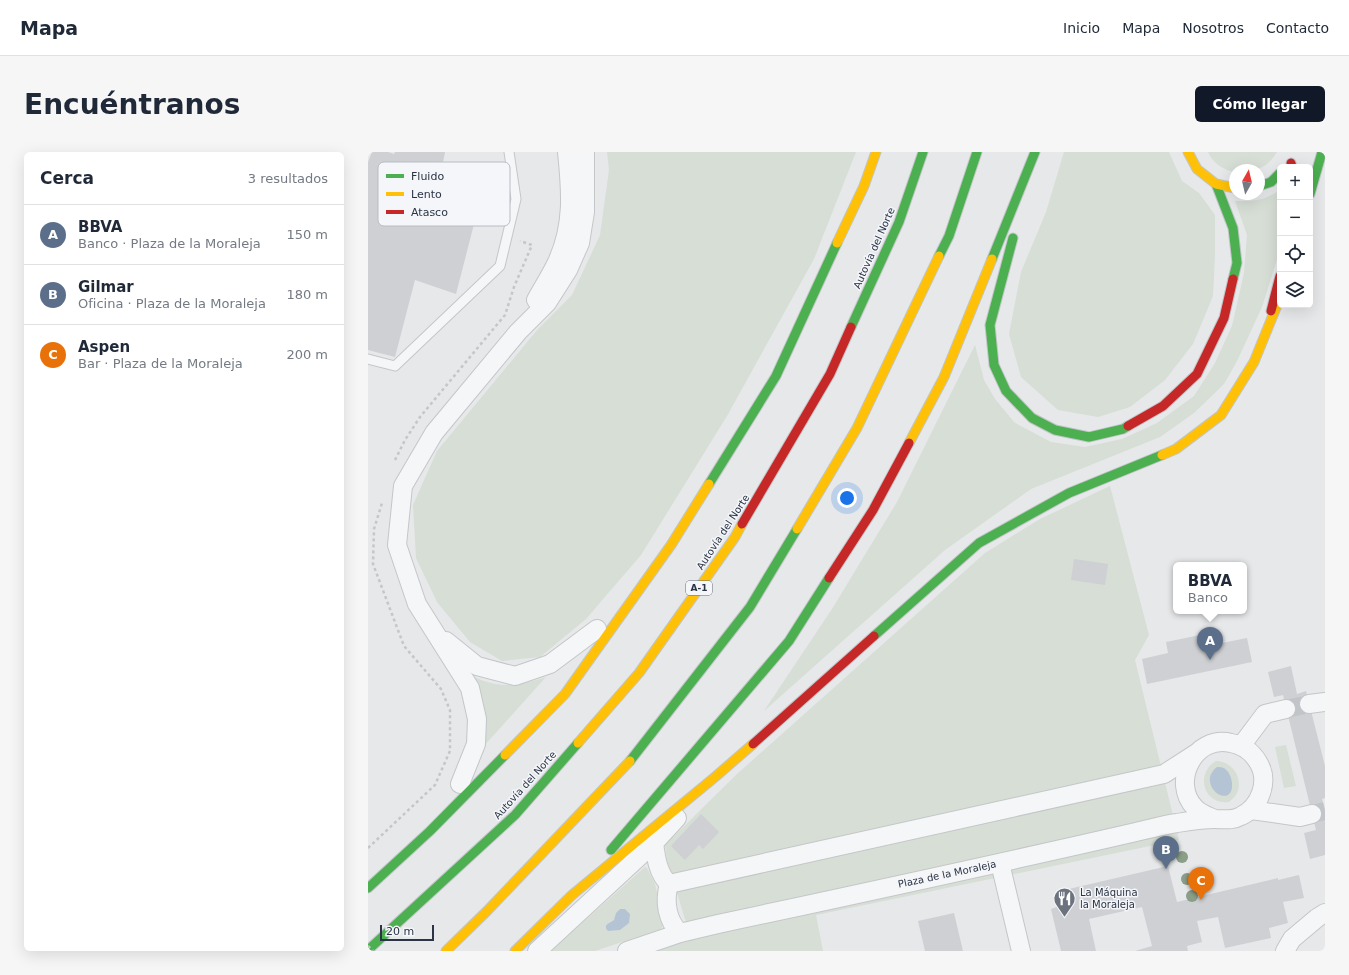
<!DOCTYPE html>
<html lang="es">
<meta charset="utf-8">
<style>
:root{--surface:#fff;--page:#f6f6f7;--text:#1f2937;--muted:#747a83;--line:#e0e1e3;--accent:#111827}
body{margin:0;font-family:"DejaVu Sans",sans-serif;background:var(--page);color:var(--text)}
.controls{position:absolute;right:12px;top:12px;display:grid;overflow:hidden;border-radius:6px;box-shadow:0 4px 16px #0002}
.controls button{width:36px;height:36px;display:grid;place-items:center;padding:0;border:0;border-bottom:1px solid var(--line);background:var(--surface);color:var(--text);font:20px sans-serif}
.compass{position:absolute;left:861px;top:12px;width:36px;height:36px;border-radius:50%;background:var(--surface);box-shadow:0 4px 16px #0002;rotate:8deg}
.scale{position:absolute;left:12px;bottom:10px;width:54px;box-sizing:border-box;padding-left:4px;border:2px solid #2b3445;border-top:0;font-size:11px;line-height:14px;white-space:nowrap;color:#2b3445;-webkit-text-stroke:3px #f4f6f9;paint-order:stroke}
.you{position:absolute;left:479px;top:346px;width:14px;height:14px;margin:-10px;border:3px solid #fff;border-radius:50%;background:#1a73e8;box-shadow:0 0 0 6px #1a73e833}
.badge{display:grid;place-items:center;width:26px;height:26px;border-radius:50%;background:var(--accent);color:#fff;font-size:13px;font-weight:700}
.pin{position:absolute;translate:-50% -33px;filter:drop-shadow(0 1px 2px #0008)}
.pin::after{content:'';position:absolute;top:21px;width:14px;height:12px;background:inherit;clip-path:polygon(0 0,100% 0,50% 100%)}
.popup{position:absolute;left:805px;top:410px;width:74px;height:52px;box-sizing:border-box;display:grid;place-content:center;border-radius:6px;background:var(--surface);filter:drop-shadow(0 1px 3px #0005);font-size:13px;white-space:nowrap;color:var(--muted)}
.popup b{font-size:15px;color:var(--text)}
.popup::after{content:'';position:absolute;left:50%;top:100%;margin-left:-8px;border:8px solid transparent;border-top-color:var(--surface)}
.list{margin:0;padding:0;list-style:none}
h2{display:flex;justify-content:space-between;align-items:center;height:52px;margin:0;padding:0 16px;font-size:17px}
h2 small{font-size:13px;font-weight:400;color:var(--muted)}
.list li{display:grid;grid-template-columns:26px 1fr auto;gap:12px;align-items:center;box-sizing:border-box;height:60px;padding:0 16px;border-top:1px solid var(--line)}
.list b{display:block;font-size:15px;white-space:nowrap}
.list p{margin:0;font-size:13px;white-space:nowrap;color:var(--muted)}
.list em{font-size:13px;font-style:normal;color:var(--muted)}
.icon{flex:none;width:22px;height:22px;fill:none;stroke:currentColor;stroke-width:2;stroke-linecap:round;stroke-linejoin:round}
.map{position:relative;flex:none;width:957px;height:799px;overflow:hidden;border-radius:6px}
header{display:flex;align-items:center;gap:24px;box-sizing:border-box;height:56px;padding:0 20px;background:var(--surface);border-bottom:1px solid var(--line)}
header strong{font-size:19px}
nav{display:flex;gap:22px;margin-inline-start:auto;font-size:14px}
.intro{display:flex;align-items:center;justify-content:space-between;box-sizing:border-box;height:96px;padding:0 24px}
h1{margin:0;font-size:28px}
.button{padding:10px 18px;border-radius:6px;background:var(--accent);color:#fff;font-size:14px;font-weight:700}
main{display:flex;gap:24px;padding:0 24px}
aside{flex:1;background:var(--surface);border-radius:6px;box-shadow:0 4px 16px #0002}
.map>svg:first-child{display:block}
.green{fill:#d6ded6}
.water{fill:#b4c4d5}
.building{fill:#ced0d3}
.lines{fill:none;stroke-linecap:round;stroke-linejoin:round}
.street-tunnel{stroke:#c1c4c9;stroke-width:18;stroke-dasharray:18 9;stroke-linecap:butt}
.lane-casing{stroke:#c4c6c8;stroke-width:11}
.street-casing{stroke:#c4c6c8;stroke-width:20}
.fast-casing{stroke:#c2c5c8;stroke-width:11}
.slow-casing{stroke:#c2c5c8;stroke-width:11}
.jam-casing{stroke:#c2c5c8;stroke-width:11}
.path{stroke:#c5c6ca;stroke-width:2.5;stroke-dasharray:3 3;stroke-linecap:butt}
.lane{stroke:#f5f6f7;stroke-width:9}
.street{stroke:#f5f6f7;stroke-width:18}
.fast{stroke:#4caf50;stroke-width:9}
.slow{stroke:#ffc107;stroke-width:9}
.jam{stroke:#c62828;stroke-width:9}
.path-bridge{stroke:#c5c6ca;stroke-width:2.5;stroke-dasharray:3 3;stroke-linecap:butt}
.tree{fill:#8a9e88}
.labels{text-anchor:middle;dominant-baseline:central;stroke-width:3;stroke-linejoin:round;paint-order:stroke}
.shield{fill:#f4f6f9;stroke:#676e7b;stroke-width:1}
.shield-label{font-size:9px;font-weight:bold;fill:#2b3445}
.street-label{font-size:10px;fill:#2b3445;stroke:#f4f6f9}
.poi-label{font-size:10px;fill:#2b3445;stroke:#f4f6f9;text-anchor:start}
.key{fill:#f4f6f9;stroke:#b8bcc3;stroke-width:1}
.key-label{font-size:11px;fill:#2b3445}
</style>
<header>
<strong>Mapa</strong>
<nav><a>Inicio</a><a>Mapa</a><a>Nosotros</a><a>Contacto</a></nav>
</header>
<div class="intro"><h1>Encuéntranos</h1><a class="button">Cómo llegar</a></div>
<main>
<aside>
<h2>Cerca<small>3 resultados</small></h2>
<ul class="list">
<li><span class="badge" style="background:#5c6f8a">A</span><div><b>BBVA</b><p>Banco · Plaza de la Moraleja</p></div><em>150 m</em></li>
<li><span class="badge" style="background:#5c6f8a">B</span><div><b>Gilmar</b><p>Oficina · Plaza de la Moraleja</p></div><em>180 m</em></li>
<li><span class="badge" style="background:#e8710a">C</span><div><b>Aspen</b><p>Bar · Plaza de la Moraleja</p></div><em>200 m</em></li>
</ul>
</aside>
<div class="map">
<svg width="957" height="799" viewBox="0 0 957 799">
<rect width="100%" height="100%" fill="#e6e8ea"/>
<g class="green">
<polygon points="239,0 488,0 446,107 359,264 273,403 218,467 172,505 134,509 102,490 69,450 48,406 45,353 69,299 170,177 204,143 232,83 241,18"/>
<polygon points="696,0 801,0 814,29 831,41 847,63 847,103 845,144 825,192 797,228 762,255 730,265 690,258 653,225 641,182 653,120 678,60"/>
<path d="M 840,0 L 909,0 C 897,19 888,18 867,18 L 867,20 C 856,19 844,10 840,0 Z"/>
<path d="M 912,38 L 912,98 L 894,155 L 869,209 L 856,232 L 826,261 L 792,285 L 663,337 L 577,398 L 396,559 L 464,457 L 529,350 L 607,193 L 616,228 L 627,247 L 647,271 L 683,290 L 717,295 L 754,287 L 789,271 L 826,244 L 847,211 L 864,174 L 876,121 L 879,83 L 867,49 C 887,49 895,49 912,38 Z"/>
<polygon points="742,334 781,483 767,508 811,688 448,763 455,799 288,799 323,787 299,708 297,693 369,622 617,401 672,367"/>
<path d="M 106,525 C 115,529 127,533 137,533 C 151,533 165,529 178,525 L 115,595 L 117,573 L 115,550 Z"/>
<polygon points="918,593 928,634 916,636 907,595"/>
<path d="M 848,609 C 863,609 876,625 869,641 C 867,645 864,647 861,650 C 835,653 827,621 848,609 Z"/>
<polygon points="277,715 279,716 287,732 296,772 293,777 227,799 183,799"/>
</g>
<g class="water">
<path d="M 849,615 C 858,614 863,622 864,631 C 866,653 840,644 842,625 C 843,621 845,618 849,615 Z"/>
<path d="M 252,757 L 257,757 L 262,762 L 261,771 L 252,778 L 240,779 C 234,772 243,771 246,768 L 248,761 Z"/>
</g>
<g class="building">
<polygon points="4,0 20,0 26,2 27,0 77,0 70,37 112,49 88,142 47,128 27,205 0,198 0,10"/>
<polygon points="706,407 740,412 737,433 703,428"/>
<polygon points="842,481 844,493 879,486 884,510 779,532 774,507 800,501 798,490"/>
<polygon points="923,514 929,542 938,539 957,614 957,646 954,647 957,657 957,703 942,707 936,681 948,678 915,543 906,545 900,520"/>
<polygon points="333,662 351,680 335,697 331,693 317,708 303,694"/>
<polygon points="800,714 809,750 910,726 910,728 931,723 936,746 915,750 920,771 901,776 903,786 857,796 850,765 829,769 834,790 819,794 820,799 767,799 784,794 774,755 721,767 728,799 693,799 683,757 691,754 688,740"/>
<polygon points="586,761 595,799 557,799 550,769"/>
</g>
<g class="lines">
<g class="street-tunnel">
<polyline points="918,557 941,552"/>
<polyline points="944,662 957,659"/>
</g>
<defs>
<polyline id="lane" points="0,207 27,214 132,114 148,47 141,0"/>
<g id="street">
<path d="M 168,148 C 175,135 183,123 189,110 C 206,73 203,39 199,0"/>
<polyline points="78,489 109,514 147,524 182,512 229,477"/>
<polyline points="941,552 957,550"/>
<polyline points="873,594 897,562 918,557"/>
<polyline points="92,632 108,592 109,567 102,536 49,452 29,393 35,334 66,281 150,180 179,151 200,118 212,91 217,60 217,0"/>
<polyline points="883,658 932,665 944,662"/>
<path d="M 286,691 C 288,706 290,722 301,732"/>
<polyline points="632,711 653,799"/>
<polyline points="301,732 796,622 827,602"/>
<path d="M 301,732 C 296,749 299,769 312,781"/>
<polyline points="169,799 286,691 309,666"/>
<path d="M 259,799 L 312,781 L 350,772 C 490,742 629,712 768,680 C 782,677 795,673 809,671 C 821,669 835,667 847,667 C 856,667 864,669 873,664 C 892,655 902,629 890,610 C 884,600 875,593 863,591 C 827,582 802,630 827,656 C 833,662 840,664 847,667"/>
<polyline points="917,799 924,787 949,766 957,761"/>
</g>
<g id="fast">
<polyline points="848,32 865,76 869,111 865,127"/>
<polyline points="891,34 903,30 912,21"/>
<polyline points="942,42 954,0"/>
<polyline points="645,86 622,173 626,213 638,239 664,266 687,278 721,285 755,277 760,274"/>
<polyline points="571,104 581,84 609,0"/>
<polyline points="624,107 667,0"/>
<polyline points="483,175 531,70 555,0"/>
<polyline points="341,332 408,224 469,91"/>
<polyline points="506,484 611,391 701,341 794,303"/>
<polyline points="262,609 382,455 429,377"/>
<polyline points="243,698 421,489 461,426"/>
<polyline points="0,736 62,679 137,603"/>
<polyline points="0,798 147,663 210,591"/>
</g>
<g id="slow">
<polyline points="820,0 829,17 848,32 867,36"/>
<polyline points="469,91 496,34 508,0"/>
<polyline points="541,291 576,225 624,107"/>
<polyline points="794,303 808,297 853,263 886,210 912,146"/>
<polyline points="429,377 489,276 571,104"/>
<polyline points="210,591 271,521 367,385 374,372"/>
<polyline points="137,603 197,542 303,393 341,332"/>
<polyline points="78,799 119,759 262,609"/>
<polyline points="147,799 204,743 347,625 385,592"/>
</g>
<g id="jam">
<polyline points="923,11 924,15"/>
<polyline points="903,159 912,124"/>
<polyline points="760,274 795,254 829,222 856,166 865,127"/>
<polyline points="374,372 462,222 483,175"/>
<polyline points="461,426 505,358 541,291"/>
<polyline points="385,592 506,484"/>
</g>
</defs>
<use href="#lane" class="lane-casing"/>
<use href="#street" class="street-casing"/>
<use href="#fast" class="fast-casing"/>
<use href="#slow" class="slow-casing"/>
<use href="#jam" class="jam-casing"/>
<g class="path">
<polyline points="27,308 37,288 52,265 137,163 146,135 164,93 152,89"/>
<polyline points="0,696 67,633 82,599 82,558 73,537 36,494 5,412 6,377 14,351"/>
</g>
<use href="#lane" class="lane"/>
<use href="#street" class="street"/>
<use href="#fast" class="fast"/>
<use href="#slow" class="slow"/>
<use href="#jam" class="jam"/>
<polyline class="path-bridge" points="0,794 5,799"/>
</g>
<g class="tree">
<circle cx="814" cy="705" r="6"/>
<circle cx="819" cy="727" r="6"/>
<circle cx="824" cy="744" r="6"/>
</g>
<defs>
<symbol id="restaurant-pin" viewBox="-11 -11 22 30"><path d="M0 17L-7.5 6A9.5 9.5 0 1 1 7.5 6Z" fill="#6c737f" stroke="#f4f6f9"/><path d="M-5-6h1v4h1v-4h1v4h1v-4h1v5L-1.5 .5V6h-2V.5L-5-1ZM5-6V6H3V1.5H1.5Q1.5-4 5-6Z" fill="#fff"/></symbol>
</defs>
<g fill-rule="evenodd">
<use href="#restaurant-pin" x="684" y="734" width="25" height="34"/>
</g>
<g class="labels">
<rect class="shield" x="318" y="429" width="26" height="14" rx="3"/>
<g class="shield-label">
<text x="331" y="436">A-1</text>
</g>
<g class="street-label">
<text transform="translate(506 96) rotate(-66)">Autovía del Norte</text>
<text transform="translate(355 380) rotate(-57)">Autovía del Norte</text>
<text transform="translate(157 633) rotate(-48)">Autovía del Norte</text>
<text transform="translate(579 722) rotate(-12)">Plaza de la Moraleja</text>
</g>
<g class="poi-label">
<text x="712" y="740">La Máquina<tspan x="712" dy="12">la Moraleja</tspan></text>
</g>
</g>
<rect x="10" y="10" width="132" height="64" rx="6" class="key"/>
<rect x="18" y="22" width="18" height="4" fill="#4caf50"/>
<rect x="18" y="40" width="18" height="4" fill="#ffc107"/>
<rect x="18" y="58" width="18" height="4" fill="#c62828"/>
<g class="key-label">
<text x="43" y="28">Fluido</text>
<text x="43" y="46">Lento</text>
<text x="43" y="64">Atasco</text>
</g>
</svg>
<div class="controls">
<button>+</button>
<button>−</button>
<button><svg class="icon" aria-label="locate" viewBox="0 0 24 24"><circle cx="12" cy="12" r="6"/><path d="M12 2v4M12 18v4M2 12h4M18 12h4"/></svg></button>
<button><svg class="icon" aria-label="layers" viewBox="0 0 24 24"><path d="M12 4l9 5-9 5-9-5zM3 14l9 5 9-5"/></svg></button>
</div>
<svg class="compass" viewBox="-18 -18 36 36"><path d="M0-13l5 13h-10z" fill="#e53935"/><path d="M0 13l5-13h-10z" fill="#747a83"/></svg>
<div class="scale">20 m</div>
<div class="you"></div>
<div class="pin badge" style="left:842px;top:508px;background:#5c6f8a">A</div>
<div class="popup"><b>BBVA</b>Banco</div>
<div class="pin badge" style="left:798px;top:717px;background:#5c6f8a">B</div>
<div class="pin badge" style="left:833px;top:748px;background:#e8710a">C</div>
</div>
</main>
